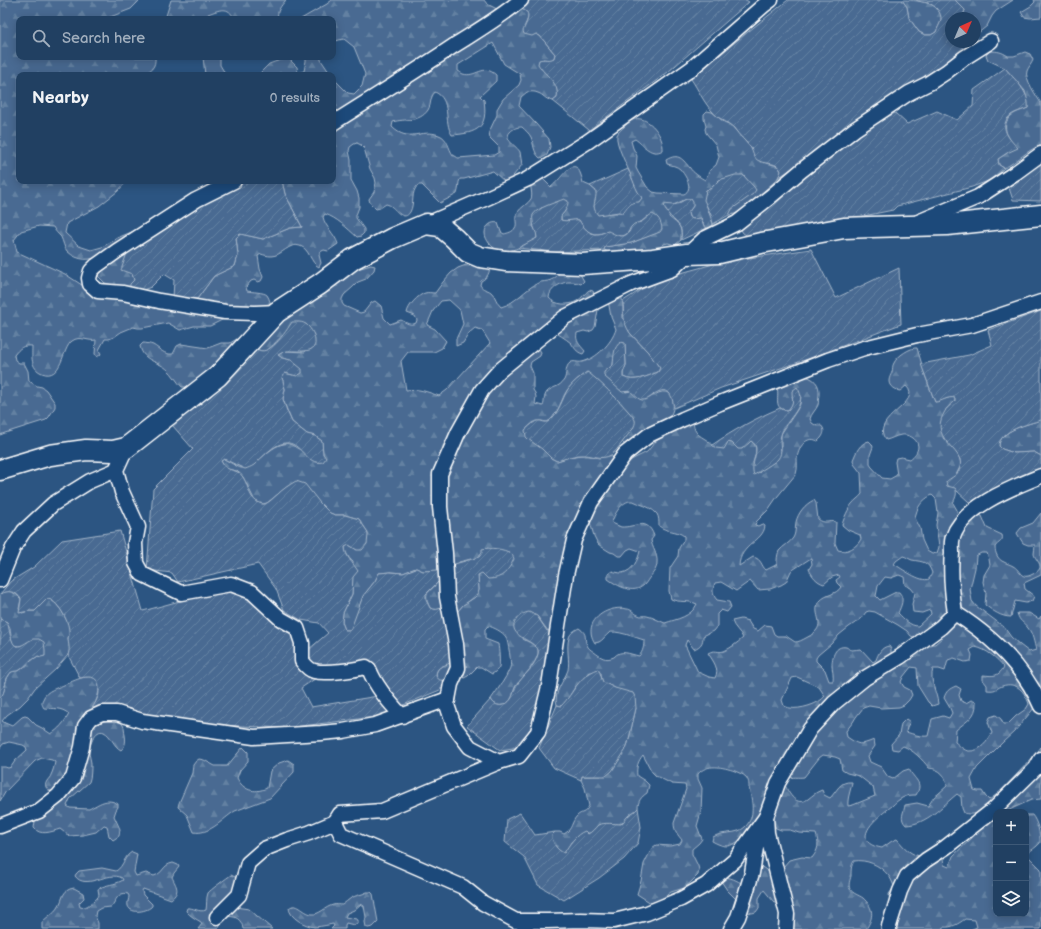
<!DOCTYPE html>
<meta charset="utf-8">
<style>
:root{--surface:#214062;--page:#2d4b6b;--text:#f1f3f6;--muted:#a2afbe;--line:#3e5977}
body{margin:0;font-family:"Balsamiq Sans",sans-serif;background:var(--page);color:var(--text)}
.controls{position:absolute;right:12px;bottom:12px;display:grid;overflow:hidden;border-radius:8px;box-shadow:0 2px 10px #0003}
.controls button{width:36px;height:36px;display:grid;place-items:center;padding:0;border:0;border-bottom:1px solid var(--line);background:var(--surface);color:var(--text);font:20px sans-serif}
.compass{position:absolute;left:945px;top:12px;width:36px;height:36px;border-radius:50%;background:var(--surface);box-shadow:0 2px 10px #0003;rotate:44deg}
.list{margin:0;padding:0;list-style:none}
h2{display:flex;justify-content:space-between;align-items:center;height:52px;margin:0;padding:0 16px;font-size:17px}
h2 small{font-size:13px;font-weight:400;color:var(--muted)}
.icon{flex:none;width:22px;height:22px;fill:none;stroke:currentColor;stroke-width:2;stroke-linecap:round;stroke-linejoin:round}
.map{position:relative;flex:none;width:1041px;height:929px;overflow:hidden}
.search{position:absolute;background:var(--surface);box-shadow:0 2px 10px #0003;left:16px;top:16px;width:320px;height:44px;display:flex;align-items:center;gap:10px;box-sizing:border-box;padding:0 14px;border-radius:8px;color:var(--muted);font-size:15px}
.panel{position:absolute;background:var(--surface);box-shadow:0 2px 10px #0003;left:16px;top:72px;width:320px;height:112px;border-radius:8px}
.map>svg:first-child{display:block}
.forest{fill:url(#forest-firs);stroke:#a4b5c8;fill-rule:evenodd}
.garden{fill:url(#garden-furrows);stroke:#a4b5c8}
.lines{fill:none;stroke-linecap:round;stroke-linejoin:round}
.street-casing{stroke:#fff;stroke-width:17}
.secondary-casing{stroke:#fff;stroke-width:23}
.street{stroke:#1f4a7a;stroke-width:14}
.secondary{stroke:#1f4a7a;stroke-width:20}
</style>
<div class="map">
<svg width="1041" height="929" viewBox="0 0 1041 929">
<defs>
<pattern id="forest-firs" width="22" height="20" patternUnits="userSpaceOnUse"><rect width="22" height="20" fill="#486b92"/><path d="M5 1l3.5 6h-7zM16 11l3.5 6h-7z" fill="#6381a2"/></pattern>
<pattern id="garden-furrows" width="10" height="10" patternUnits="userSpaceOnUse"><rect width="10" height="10" fill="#486b92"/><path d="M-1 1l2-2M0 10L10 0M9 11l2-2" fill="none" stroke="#6381a2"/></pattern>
</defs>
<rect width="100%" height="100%" fill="#2c5582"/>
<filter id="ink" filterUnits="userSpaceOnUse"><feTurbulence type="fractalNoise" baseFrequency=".025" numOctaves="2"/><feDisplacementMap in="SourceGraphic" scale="8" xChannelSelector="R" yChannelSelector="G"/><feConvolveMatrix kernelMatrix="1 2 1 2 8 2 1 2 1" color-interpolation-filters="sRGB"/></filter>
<g filter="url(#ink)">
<g class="forest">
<path d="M 0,0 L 140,0 L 131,9 L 105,19 L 19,19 L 19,57 L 155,57 C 156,67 151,71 142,75 L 19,75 L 19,181 L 127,181 L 118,191 L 99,206 L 67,223 L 65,233 L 79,246 L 91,250 L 102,247 L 117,238 L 134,231 C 116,246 90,273 67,251 C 64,248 63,241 61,237 C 58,234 55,231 53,227 L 39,226 L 21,231 L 14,240 L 17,252 L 65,274 L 88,289 L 192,308 L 197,299 L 214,276 L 235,266 L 238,255 L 236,237 L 241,234 L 263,239 L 290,228 L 302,227 L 285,194 L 282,181 L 333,181 L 333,78 L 348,93 L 354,94 L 362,86 L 365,74 L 354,47 L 344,39 L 339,40 L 333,42 L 333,19 L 301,19 L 327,4 L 332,0 L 484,0 L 487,4 L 497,9 L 495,12 L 520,9 C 532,11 528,19 524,27 L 540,36 L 555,54 L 554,58 L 551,60 L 543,59 L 540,67 C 548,77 560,84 557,98 L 553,101 C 544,99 544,95 538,93 C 534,91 530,92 527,92 L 521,97 L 519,106 L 536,124 L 549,139 L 550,147 L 547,155 L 544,157 L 540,158 C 533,152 534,144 531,137 C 529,133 525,130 522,127 C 517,127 514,128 510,132 C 503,140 517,146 520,152 C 521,156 521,161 522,165 L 509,181 L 506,183 L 493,171 L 464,179 L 460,179 C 458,183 459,189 457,194 L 440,203 L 422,185 L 418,185 C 410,193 415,203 410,212 C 404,222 396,210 392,207 C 390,205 389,205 386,204 L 380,208 L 376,209 L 370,203 L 369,199 L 374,192 L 376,183 L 375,178 L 370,169 L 364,148 L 361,145 L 357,143 L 354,144 L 350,147 L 349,151 L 351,160 L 351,180 L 357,191 L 359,198 L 359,207 L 356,215 L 356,218 L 364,229 L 364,233 L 361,236 L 357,237 C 347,228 337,218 325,214 L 323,217 C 325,227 335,234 338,244 L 328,251 L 324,250 L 320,252 L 319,255 L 321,263 L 319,267 C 310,263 310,249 300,246 C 289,242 282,256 271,256 C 268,256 264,255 261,254 L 258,256 L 260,269 L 263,277 L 261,281 L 258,282 L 254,280 L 251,281 L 246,287 L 247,291 C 252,292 264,292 267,295 C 270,299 270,304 272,308 L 323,295 L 330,291 L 335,285 L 354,270 L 371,265 L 375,266 L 374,270 L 366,279 L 358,282 L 353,287 L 344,295 L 342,299 L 342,303 L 344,306 L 360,313 L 364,312 L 371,303 L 375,301 L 381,306 L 384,318 L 390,324 L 401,320 C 407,323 410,326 416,323 L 417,320 L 415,316 L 407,313 C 408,306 418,295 425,293 C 428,292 431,293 435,293 L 443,282 L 451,273 L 458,268 L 474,262 L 489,265 C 491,272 487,278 481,281 L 480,285 C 483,290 487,289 491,292 C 496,296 496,303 501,307 C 516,303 525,289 538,283 C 542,281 547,282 551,280 C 554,279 558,275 561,272 L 580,274 L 584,281 L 581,284 C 578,283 575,282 571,282 C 562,281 549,289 549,298 C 555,305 569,306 577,301 C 582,298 585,293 589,290 L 593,291 L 598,310 L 595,327 L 593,330 L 588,332 L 584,331 L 577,333 C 575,341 580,345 585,351 L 583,354 C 576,352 575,348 571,343 C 565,338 558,334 551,330 L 537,346 L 541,352 L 540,356 L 531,362 L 530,366 L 533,373 L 533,390 L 535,393 L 536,397 L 535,404 L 543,406 C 545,402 543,397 547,392 C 553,386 559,388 564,380 C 567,375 565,366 570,363 C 573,360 578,363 582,362 C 596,359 612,343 616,329 L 611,317 L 608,300 L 621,293 L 623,305 L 623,318 L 630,333 L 648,352 L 660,368 L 658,372 C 648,376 634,383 623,377 L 623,373 L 626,365 L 625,344 L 621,342 L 614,356 L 613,365 L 610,367 L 607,378 L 613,384 L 626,392 L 630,391 C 634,393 636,397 640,399 C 648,403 656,390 666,392 C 671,393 672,396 673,401 C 674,407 673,413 668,418 C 666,421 661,423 658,425 C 648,432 638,438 629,444 L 625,445 L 622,442 L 627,435 L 633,429 L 630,413 L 600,383 L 587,372 C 580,377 573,382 568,389 C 561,399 559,413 549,421 C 546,423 544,421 541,421 C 534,421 529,426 525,430 L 551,458 L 557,461 L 569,457 L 582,455 L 586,455 L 599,458 L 611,455 L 613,458 L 614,463 L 626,464 L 633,459 L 647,452 L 655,442 L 673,429 L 693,419 C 694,431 695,433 705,439 C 709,441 712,445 716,448 L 729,442 L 748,444 L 751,441 C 759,446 755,455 753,463 L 759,473 L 761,470 L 776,461 L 781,450 L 781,434 L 797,410 L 800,404 L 801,395 L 792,396 C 794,402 792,406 788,410 C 772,410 780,396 777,388 L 802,375 C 814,378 820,383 819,395 C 818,399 819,402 818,405 C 816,410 811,414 810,419 L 812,423 L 815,425 L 819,424 C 827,429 824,436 818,441 C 806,435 799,447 797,458 C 797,463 798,468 796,474 L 777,497 L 768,510 L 756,522 L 755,525 L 758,526 L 762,524 L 765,526 C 763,542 740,544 739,566 L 753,557 C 762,559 761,566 766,570 L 774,566 L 777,564 C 777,560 777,555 779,551 C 783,546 790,543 793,538 C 796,533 795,527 796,522 C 798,513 805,504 814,500 L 816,503 L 818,519 C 825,525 829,520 836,522 L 835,543 L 838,550 C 847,553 857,547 861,539 L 860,535 L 848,530 L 842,525 C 843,520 849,507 852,504 C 855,500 859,498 862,494 L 861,473 L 854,464 L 853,460 C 856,452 860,443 869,441 L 872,444 L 873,447 L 870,455 L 870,463 L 871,466 L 882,478 L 890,479 L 897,475 L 895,462 L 896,458 L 901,457 L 910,459 C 914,456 918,452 918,446 C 917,438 908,434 901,435 C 895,436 891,439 886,440 C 868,418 925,403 906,386 L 900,391 C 895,390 889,387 889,381 C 889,378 891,375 892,372 C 893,369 892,366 894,363 C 897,356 911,347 917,348 L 925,375 L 935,402 L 951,397 L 955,397 L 955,401 L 946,409 L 943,438 C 950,446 963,455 960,467 C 959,470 957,472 956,475 C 955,477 955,479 955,482 C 955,493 959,491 953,503 L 957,510 L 958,518 L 979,515 L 982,516 L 987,528 L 1002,535 C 1004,542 998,542 995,547 C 995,553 998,560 1004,562 C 1007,564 1010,564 1013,566 C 1021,570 1020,581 1033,574 C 1035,573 1039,571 1040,568 C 1041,563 1035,559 1034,554 C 1034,551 1035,548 1035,545 L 1028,545 L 1023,543 L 1018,535 L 1017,533 L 1021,528 L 1033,523 L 1041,513 L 1041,575 L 1024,583 L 1025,589 L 1034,596 L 1032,601 L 1026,603 L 1015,601 L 1011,617 C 1001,617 993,611 985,605 L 986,593 L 983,582 L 984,575 L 990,565 L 989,559 L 987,553 L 981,553 L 976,556 L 975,568 L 970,589 L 972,601 L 976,606 L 1004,627 L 1011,637 L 1020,645 L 1029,652 L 1036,650 C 1034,643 1033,634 1028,628 C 1023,621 1020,623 1017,613 L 1029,613 L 1039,619 L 1041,616 L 1041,693 L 1035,707 L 1014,732 L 1003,742 L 977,768 L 971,779 L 974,790 L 978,791 L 982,791 L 986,797 L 989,800 L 1000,792 L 1036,754 L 1041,747 L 1041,799 L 1031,800 L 1005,812 L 996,812 L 996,914 L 1026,914 L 1026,854 L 1041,869 L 1041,929 L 972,929 L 977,927 L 975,920 L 965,919 C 958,924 952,928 943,927 L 942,929 L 887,929 L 891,916 L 889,894 L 892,890 L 894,886 C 892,882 891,878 888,875 C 880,865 866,859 854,861 C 851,866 851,870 851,876 C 850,880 848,885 850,889 C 853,894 859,895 863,898 C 874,908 874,917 866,929 L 786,929 L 783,913 L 764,890 L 759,898 L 759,908 L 756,912 L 752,913 L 748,912 L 739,902 L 727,890 L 721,881 L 722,877 C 730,877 737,880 744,885 L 759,865 L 779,879 L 783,867 L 789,860 L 802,857 L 812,858 C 819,849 819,844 816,834 L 799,833 L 790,830 L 781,830 L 776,828 L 774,825 L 770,823 C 762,827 754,831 747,836 C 732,844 730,851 712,841 L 713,837 C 723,831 737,835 745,827 C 756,817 752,800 749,788 C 749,784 749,781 746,777 C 743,774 739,773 735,771 C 723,767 707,763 698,774 L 698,779 L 702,788 L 701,812 L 697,826 L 702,839 L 699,843 L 692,849 L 692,854 L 698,866 L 699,870 L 698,875 L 691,882 L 684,888 L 671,892 L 660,900 L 651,903 L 637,894 L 641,881 L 644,864 L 652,848 L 656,845 L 670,846 L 680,844 L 682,840 C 678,835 674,831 674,823 L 686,789 L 685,785 L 672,784 L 656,776 L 652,772 L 643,755 C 638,761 636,767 637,776 L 645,781 L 649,785 L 647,793 C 641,797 638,801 638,808 C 635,812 631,813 628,816 C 625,819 624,822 621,824 L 603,824 L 598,825 L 592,832 L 575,839 L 571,842 L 564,854 C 557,850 552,843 552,835 L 555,832 L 560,832 L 564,834 C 573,829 571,822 577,816 C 582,811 584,815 589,806 L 585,788 L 581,780 L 582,776 L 601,776 L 625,751 L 628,743 L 636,708 L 615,688 L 602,682 L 601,673 L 590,672 L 575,687 L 567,700 L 561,706 L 557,705 C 553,693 564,681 568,670 C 570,660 566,648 569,638 C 570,633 575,630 579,628 C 589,635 583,638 587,645 C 588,648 591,650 594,652 C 601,657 605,661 614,657 C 621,649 629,654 639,656 C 643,652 644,646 644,640 C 637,638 614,629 609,633 C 605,636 603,640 599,642 L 595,643 C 591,637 590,631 592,625 C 597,612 615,606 627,609 C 631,609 634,613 638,615 C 641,617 644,615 647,616 C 653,617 659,621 665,623 C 677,619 691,617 697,604 C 689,600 679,603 671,599 L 669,591 L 670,568 L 678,556 L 679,548 L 684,540 L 684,536 C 677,530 666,532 659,526 C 659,522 659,517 657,514 C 653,509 646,506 640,504 C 638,503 634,501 632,501 C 622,500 613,516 612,523 C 615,524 618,526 621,527 C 635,528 647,516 654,536 L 651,540 C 652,548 658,554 657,563 C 657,569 653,573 650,577 C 648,579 647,582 644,585 C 633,595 618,586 608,579 L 608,574 L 612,571 C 615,572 619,573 622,573 C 633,571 638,560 640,551 L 631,548 L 627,550 L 622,556 L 618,556 L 614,553 L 610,552 L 602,547 L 598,544 L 594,536 L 590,522 L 597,490 L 551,629 L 548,631 L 537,616 L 523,639 C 528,642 537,645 538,650 C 540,658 526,674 521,680 C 518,682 515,686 514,690 C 513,693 513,696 511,699 C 506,707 495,708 491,699 C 498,689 505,680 510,668 C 512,663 508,642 506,637 C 503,632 493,627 488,626 L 485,629 L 485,639 L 498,644 C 499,650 500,662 499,667 C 498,670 494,673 492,674 L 481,667 L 477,667 L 468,676 L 464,678 L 461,675 L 443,681 L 438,680 L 436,676 C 436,668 442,665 450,663 L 457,612 L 463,605 L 475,597 L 479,590 L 478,575 L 509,552 L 487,548 L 479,557 L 459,562 L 442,608 C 438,610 435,610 430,608 C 420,588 435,593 440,577 L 433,571 L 423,571 L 416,568 L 403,573 L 390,572 L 379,573 L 375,581 L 363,596 L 353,626 L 350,630 L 345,630 L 342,622 L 343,613 L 352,594 L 353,562 C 348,557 345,554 345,546 L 349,545 L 357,550 L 368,535 L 367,531 L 359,519 L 345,515 L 335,515 L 330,513 L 320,503 L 288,486 L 267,503 L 263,504 L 255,501 L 243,477 L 237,471 L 227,469 L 223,465 L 221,461 L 224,459 C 228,461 237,467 241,468 C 256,469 268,446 284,444 C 291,442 295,448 301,450 C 308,453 316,453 323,454 L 322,441 L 315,436 L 307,434 L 292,422 L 287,410 L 283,399 L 285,389 L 282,377 L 284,373 L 293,375 L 287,359 L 282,358 L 278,355 L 285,351 L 305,352 L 314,335 L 306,324 C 298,328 290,332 282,336 C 275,341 266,358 256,348 L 219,386 L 216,390 L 210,397 L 201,395 L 190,385 L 186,387 L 182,387 C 177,382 173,374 168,370 C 159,361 143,362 140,346 L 143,343 C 146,343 150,344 153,345 C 160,349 164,355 173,354 L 177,346 L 181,344 L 208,348 L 221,343 L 230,343 L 242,336 L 252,325 L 249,316 L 235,316 L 222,320 L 210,326 L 194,326 L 180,330 L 168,323 L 142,328 L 138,328 L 133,327 L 121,332 L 114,337 L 109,339 L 105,339 L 99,350 L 101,354 L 97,357 L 95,354 L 96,340 C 88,342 80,335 72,341 C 62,348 62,381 42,373 C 30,368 32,356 32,346 C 22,345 20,348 14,355 L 15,360 L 19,363 L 24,363 L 28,371 L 29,381 L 37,386 L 42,387 L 46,390 L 55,403 L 55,407 L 49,417 L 46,420 L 5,433 L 0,435 ZM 493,43 L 504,64 L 520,74 L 521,80 L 519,85 L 503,99 L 497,109 L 497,115 L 489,132 L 490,138 L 499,147 L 499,152 L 494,155 L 458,158 C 458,158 454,155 453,155 C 448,148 448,138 439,135 C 421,128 409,144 392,127 L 393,122 C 405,118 419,123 428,110 C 432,103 429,99 435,92 C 452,100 443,121 452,135 C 478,133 488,128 484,100 L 480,96 L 496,81 L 496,75 C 483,63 476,78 463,74 C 462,74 459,71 458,71 L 458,65 ZM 449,300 L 460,310 L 463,324 L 456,339 L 456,346 L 463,343 L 469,333 L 475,328 L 482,330 L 490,343 L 447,390 L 439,396 C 428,392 418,388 406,390 L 401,361 L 408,352 L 434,352 L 442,348 L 446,341 L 435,329 L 427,325 L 433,311 L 441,301 ZM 932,495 L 936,499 L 938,513 L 936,525 L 939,547 L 937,553 L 932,554 L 927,551 L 922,540 L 920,528 L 915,518 C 917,507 922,500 932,495 ZM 903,556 C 907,557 909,559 912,560 C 923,562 928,561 932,573 C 931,575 930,578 929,579 C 921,583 901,568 894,564 L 896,561 ZM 811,558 L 812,564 L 809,569 C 812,576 817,582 824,584 L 832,577 L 839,575 L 840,577 L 836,580 L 837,583 L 841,587 C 836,595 826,594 820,601 C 809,615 832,625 806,638 C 802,640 799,642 795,642 L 786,636 L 777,636 L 774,634 L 771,626 L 765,625 L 758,631 L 753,629 L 748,621 L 741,619 L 732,621 C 734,628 740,631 743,638 C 737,643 731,648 724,651 C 718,653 715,649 708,653 C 713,661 720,669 715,678 L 709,677 L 698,672 L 685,645 L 687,640 L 694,649 C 701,646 703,643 703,636 L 713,631 L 717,626 L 717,614 L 721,610 L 727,612 L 731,607 L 729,602 L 717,600 C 712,594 712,590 715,583 L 721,582 L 736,591 L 750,581 L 758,590 L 770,589 L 781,585 L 786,582 L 791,571 ZM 899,575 L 904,577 L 905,585 L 911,588 L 915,593 L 912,604 L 913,612 L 922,613 L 930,610 L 931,614 L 918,626 C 910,626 904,619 898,613 C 901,606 905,599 899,592 L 896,592 L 880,600 L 876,596 L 878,586 L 885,577 L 891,578 ZM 948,598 L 959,607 L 944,631 L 943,637 L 935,644 L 932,644 L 929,643 L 905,645 L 902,644 C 898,646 896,649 898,653 L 884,673 L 867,686 L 891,654 L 891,649 L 889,646 C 881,647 878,654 876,660 L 873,662 L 861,649 C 858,649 855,650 852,650 C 846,649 851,649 846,647 C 835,645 832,657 832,665 C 832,670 834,675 833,681 L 829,681 L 825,670 L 816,661 L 816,658 L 818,655 L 831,644 L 839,635 L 849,627 L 861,619 L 866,612 L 869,611 L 875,612 L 898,625 L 907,631 L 911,636 L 916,638 L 944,616 L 947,607 ZM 975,647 C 986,649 997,658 1004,667 C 998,677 994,676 983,675 L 983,680 L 987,685 L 987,690 C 996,691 995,689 1002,686 C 1017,681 1025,692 1029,704 L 1026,709 L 1016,716 L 1008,724 L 1003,724 L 1001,719 L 996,715 L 990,717 L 988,722 L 992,733 C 988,741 980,752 969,751 C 964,751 959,745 955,742 L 956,730 C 966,721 977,717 976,702 L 971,700 L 966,703 L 961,701 L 959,695 L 961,689 L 956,686 C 949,689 946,691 944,698 L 950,708 L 952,713 L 949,718 L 943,716 L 932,719 L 928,736 C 920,737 913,734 906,732 L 907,727 L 910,722 L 906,719 L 901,724 L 899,735 L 891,744 L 892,749 L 898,750 L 903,746 C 913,750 922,759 929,768 C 940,769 946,775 947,786 L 938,794 L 934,797 L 928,806 L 917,803 L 905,805 C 904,813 899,818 906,825 C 927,824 941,807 957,794 L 961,797 L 962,808 L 964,813 C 971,815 976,814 982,812 L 979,827 L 974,836 L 953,856 L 949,867 L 944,865 L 942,853 L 932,849 L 926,851 L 922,856 C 911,856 904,847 897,839 L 892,841 L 882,848 C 877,847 872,846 868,842 C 859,830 883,813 892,806 C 895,803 899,799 904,797 C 908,795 912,795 916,795 C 924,782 914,780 909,769 L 903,771 L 893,779 L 888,777 L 881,767 L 870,762 L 868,756 L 875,746 L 874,740 C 859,746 859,745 847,737 L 846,731 L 853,722 L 856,717 L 863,708 L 869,706 L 881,708 L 899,707 L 904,705 L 909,700 L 912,695 L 910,690 L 904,687 L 901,682 L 903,677 L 911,667 L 917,668 L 918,686 L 928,702 L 932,706 L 938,704 C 937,692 929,681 933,669 L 939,669 L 945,671 L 948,660 L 954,658 L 965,662 L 971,661 L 972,655 L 970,650 ZM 797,677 L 819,687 L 825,696 C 820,704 799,710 790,708 C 788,708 785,706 784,706 L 782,700 L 792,678 ZM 823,755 L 835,757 L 840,759 L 842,770 L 847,773 L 859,776 L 873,787 L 875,796 L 853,805 L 848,806 C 847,798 851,790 852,782 C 839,781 838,790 830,798 L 824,795 L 822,790 C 816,792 813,795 808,799 C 796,807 789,794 785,785 L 787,779 C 793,776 798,778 804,777 L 819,758 Z"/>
<path d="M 171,0 L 286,0 C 281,6 276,11 278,19 L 234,19 C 229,5 219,10 208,14 L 207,19 L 165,19 Z"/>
<path d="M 902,0 C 914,0 944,1 941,21 C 940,24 937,29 936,32 L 931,35 L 925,35 L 919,32 L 909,18 L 907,7 Z"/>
<polygon points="955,0 1013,0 996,11 992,16 987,26 977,34 976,47 966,49 965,42 975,42 975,18 962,18 965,10"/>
<polygon points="1034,0 1041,0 1041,17 1030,18 1024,17 1021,12 1031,6 1035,2"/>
<path d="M 990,51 C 998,51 1002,52 1008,56 L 1014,56 L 1025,52 L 1030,54 L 1033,60 C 1032,63 1028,68 1027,71 C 1024,78 1037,97 1041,103 L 1041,145 C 1027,150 1017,162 1004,168 L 999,165 L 998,159 L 1007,153 C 1008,149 1010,143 1010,140 C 1009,137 1006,134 1006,131 C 1003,116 1017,112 1028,108 L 1025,91 L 1005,68 L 988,60 L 986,55 Z"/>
<polygon points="203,57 220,57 220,65 226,75 205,75"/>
<polygon points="306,57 321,57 321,60 331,75 258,75 269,64 280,60 289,59 297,67 298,73 304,71 306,61"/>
<path d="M 707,111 L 712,112 L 724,122 L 731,125 L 751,148 L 754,156 C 758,158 762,161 766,163 C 773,165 778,164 781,171 C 779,180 771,184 765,190 C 754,199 744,214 729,215 C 730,208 735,208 739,203 C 743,197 745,188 748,181 L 743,175 L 719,180 L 710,189 L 706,190 L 707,207 L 713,224 L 711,227 L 707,228 L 704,226 L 701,218 L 692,219 L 689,217 L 688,213 L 693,206 L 691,199 C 684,198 679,204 672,205 L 669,217 C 680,226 682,226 681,240 L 675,245 L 668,243 L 664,244 L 657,250 L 612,253 L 604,250 L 605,247 L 631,243 L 651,235 L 648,216 C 646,218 643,220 641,222 C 638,223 635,224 632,226 C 629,229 629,233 625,235 C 619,238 615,234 610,233 C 605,231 603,233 598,234 C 589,235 583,227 579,220 C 573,220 566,222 561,220 L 561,216 L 566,210 L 546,207 L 541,208 L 533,226 L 537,233 L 537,238 C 525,247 515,249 502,253 C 497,250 492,247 489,243 C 487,240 485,237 485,233 C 485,226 492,221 498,223 L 501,232 L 504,234 C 508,233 513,232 515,228 C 518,224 514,219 517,213 C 521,207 528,204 531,199 C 533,194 530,188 531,183 L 538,179 L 543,179 L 551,187 C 564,177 576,149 583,183 L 590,186 L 596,191 L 597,196 L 594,207 L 603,213 L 623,213 L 631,203 L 642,198 C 640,195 637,191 635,188 C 633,184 633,180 631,176 C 628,167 615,144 617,135 C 618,132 622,129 625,126 C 628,123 631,120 635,119 C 649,116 664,136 663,150 C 651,157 644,145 635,139 L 631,141 L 633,148 L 637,156 L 636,168 L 638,172 L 647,187 L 653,192 L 658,193 L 684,194 C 694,189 686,176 680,169 C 677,166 671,165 667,164 L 666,160 C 679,152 683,160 690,168 C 692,172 701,178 705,180 L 710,170 L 716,165 L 719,157 L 716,145 L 706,133 L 705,129 L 706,126 L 704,119 L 704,114 Z"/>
<polygon points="136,241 132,274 134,280 130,290 105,283 98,276 115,258"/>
<path d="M 1041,420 L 1041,456 L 1034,452 L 1014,453 L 1002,449 L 999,446 C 999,430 1029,424 1041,420 Z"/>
<path d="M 9,591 L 16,594 L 21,599 L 19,609 L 22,613 L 29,611 L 35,611 L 47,599 L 50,599 L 56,604 L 61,610 L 68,623 L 70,631 L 68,638 L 70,649 L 68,655 L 56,669 L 35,688 L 28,698 L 20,706 L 7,715 L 2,721 L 5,723 L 12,726 L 22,717 L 25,716 L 28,717 L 36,725 L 42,728 L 51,734 C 58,730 65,722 69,714 C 61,707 53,709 44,708 C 42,705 41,702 43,699 C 46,690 58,688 66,684 C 76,680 98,668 99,688 C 99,698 93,705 91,714 L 95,722 C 99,723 101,722 105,721 C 111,719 120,719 123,725 C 125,728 124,732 125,735 C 126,740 126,746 121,750 C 113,746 112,736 104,732 C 95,728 90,745 89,751 C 89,756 91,760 91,764 C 91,769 91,777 89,782 L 70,799 L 67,806 L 70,808 L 89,809 C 99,804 107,797 118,804 L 118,807 L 116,810 L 114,816 L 120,829 L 119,836 L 113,840 L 109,836 L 107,826 L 104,825 L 96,832 L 83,835 L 69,836 L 60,829 C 51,832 40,836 34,828 L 35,821 L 54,792 C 48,791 43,787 47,781 C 49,778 50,778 51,775 C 53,771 54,767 55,762 L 52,760 L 42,758 L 35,761 L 6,791 L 0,801 L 0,767 L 5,767 L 8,768 L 11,767 L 15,761 L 27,750 L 26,747 L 23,745 L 9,742 L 3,744 L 0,748 L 0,698 C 6,691 4,682 9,675 C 11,670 16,672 20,670 C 26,666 31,660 38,656 L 41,657 L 23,645 C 9,649 12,637 10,628 C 9,626 8,624 7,622 L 0,619 L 0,594 L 5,592 Z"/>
<path d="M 243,747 L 248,752 L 248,761 L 240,770 L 237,778 C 243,790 254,794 267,788 L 270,771 L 279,763 L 288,760 L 294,764 L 294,772 L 270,798 L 235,811 L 232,813 C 221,821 208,835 194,832 L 187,815 L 178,807 L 179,803 L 192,773 L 193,765 L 196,761 L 199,759 L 204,760 L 215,766 L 227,766 Z"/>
<path d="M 1026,815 L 1032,815 C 1037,821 1041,835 1040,843 C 1037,847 1030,851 1026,854 Z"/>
<path d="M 132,852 L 137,854 L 134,872 L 136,876 L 146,873 L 154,876 C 164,873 162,865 173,863 L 178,865 L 179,867 L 174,873 L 172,877 C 176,886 181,891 171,899 L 143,889 L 142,891 L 143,895 L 152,904 L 152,906 C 148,911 131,915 128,906 C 127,903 129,899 129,896 L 128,894 C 118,891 116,901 111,907 L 101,908 L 96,911 L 95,916 L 98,923 L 98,929 L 42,929 L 42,922 C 47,917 54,913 58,907 C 64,899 61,890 74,888 L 83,893 L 84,898 L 79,903 L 80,907 C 81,907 83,908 84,907 C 87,907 98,899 99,895 C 99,893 98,891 98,889 C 106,884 115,885 123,880 L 122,878 C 108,870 86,891 75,876 L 76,874 L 79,871 L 102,868 L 116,871 C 124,866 124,856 132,852 Z"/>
<path d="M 231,875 L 237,878 L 235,907 L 249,909 L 272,929 L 243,929 C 242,919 235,915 225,917 C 222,921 221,925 218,929 L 198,929 L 202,924 L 201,922 C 196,919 190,916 186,911 L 187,908 C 193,907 199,913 206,910 C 207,905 206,898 208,893 C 209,891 228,877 231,875 Z"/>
<path d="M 367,892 L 371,892 L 373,894 L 378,922 L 373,927 L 368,928 L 366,927 L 365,922 L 366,917 L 364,906 L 361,904 L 354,910 L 347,913 L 345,917 L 356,919 L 358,920 L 358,923 L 354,925 L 346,923 L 345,925 L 345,929 L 331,929 L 334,926 L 333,924 C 328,925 318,927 314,927 C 304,925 290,918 289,908 C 297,901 303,913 312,914 C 319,915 325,907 333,905 C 336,904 339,905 342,905 C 345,903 348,900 351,898 C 356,895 362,895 367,892 Z"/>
</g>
<g class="garden">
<path d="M 529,0 L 746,0 L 749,2 L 668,72 L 589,130 L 553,101 L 557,98 C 560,82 545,76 538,64 L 539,60 C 544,58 549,61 554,58 L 555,54 L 540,36 L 536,34 L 532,36 L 524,34 L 523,31 C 526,23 534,11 520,9 Z"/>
<path d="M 788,0 L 902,0 L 907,7 L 909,18 L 919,32 L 925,35 L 931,35 L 936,32 C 937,29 940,24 941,20 C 942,13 935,5 928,3 C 923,2 920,2 916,0 L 955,0 L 965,10 L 962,18 L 951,18 L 951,42 L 965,42 L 966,49 L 972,51 L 931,72 L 778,178 L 781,171 C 777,161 767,165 759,161 C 753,158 754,153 751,148 C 746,141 739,136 734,128 C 728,122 718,119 712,111 C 704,103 698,89 691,79 L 739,39 Z"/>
<path d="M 1005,68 C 1014,79 1030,92 1028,108 C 1023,110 1015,112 1011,115 C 997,126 1010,140 1018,148 L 1007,153 L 998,159 L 999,165 L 1004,168 L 991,180 L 972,187 L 897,206 L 893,210 L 752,239 L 743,233 L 740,228 L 805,174 L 868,127 L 895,113 L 907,124 L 937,111 L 957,120 L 973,106 L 974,90 Z"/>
<polygon points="1041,157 1041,201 1013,200 1006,179"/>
<path d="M 628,169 C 633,179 635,189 642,198 L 639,202 C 631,202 627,206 623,213 L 619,212 L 598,215 C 590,206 597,201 596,191 L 590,186 Z"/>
<polygon points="735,175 743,175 754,187 756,190 753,194 732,209 729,215 713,224 711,215 704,200 706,190 710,189 719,180"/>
<polygon points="243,181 282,181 285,194 302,227 290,228 263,239 240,234 236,238 238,255 235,266 214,276 197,299 173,298 174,280 164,274 151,287 135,293 130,290 130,284 134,280 132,274 121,270 127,253 201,200"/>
<path d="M 564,199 L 568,201 C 568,208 565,211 561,216 L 561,220 C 567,222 573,219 579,220 C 583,227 589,235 598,234 C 601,234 604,232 608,231 C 615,234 623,240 629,232 C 631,229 629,229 632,226 C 634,223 638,223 641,222 C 645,220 648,216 652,214 C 659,217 661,221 662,229 L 660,232 L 631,243 L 605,247 L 604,250 L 555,252 L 518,248 L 537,238 C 537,232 533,228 533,222 C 533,220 532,217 533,215 C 536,208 557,202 564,199 Z"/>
<path d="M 687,199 L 691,199 L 693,202 L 693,206 L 688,213 L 689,217 L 693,219 L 701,218 L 704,226 L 707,228 L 681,240 C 681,237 682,233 681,230 C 680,222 667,218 664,205 C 668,204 670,205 674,205 C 679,204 683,200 687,199 Z"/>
<path d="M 811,249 L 836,298 L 899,268 L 901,324 L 805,360 L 721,388 L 674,408 C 672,395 669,385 654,394 C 651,397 647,400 643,400 C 638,400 634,394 630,391 L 622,392 L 604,376 L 604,372 L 613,365 C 614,356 613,347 621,342 L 625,343 L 626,365 L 623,373 L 623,377 C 634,383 648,376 658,372 L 660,368 L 648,352 L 630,333 C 622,321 624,314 623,301 L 642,289 L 677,274 L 721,262 Z"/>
<path d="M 1041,311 L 1041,420 C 1029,424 999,430 999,446 L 1002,449 L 1014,453 L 1034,452 L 1041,456 L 1041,472 L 976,501 L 969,502 L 957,491 L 955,488 L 947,486 L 946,482 C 950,478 956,476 958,472 C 972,451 927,442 944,413 C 946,408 951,405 955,401 L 955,398 C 947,396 942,402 935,402 L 925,375 L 921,364 L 969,355 L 992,345 L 988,330 Z"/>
<path d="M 292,322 C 299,322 304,321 309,327 C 313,332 315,336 315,341 C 317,355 295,350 287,351 C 283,352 281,353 278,355 L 282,358 L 291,360 L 302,369 L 302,373 L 297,376 L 285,373 L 282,377 L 285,389 L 283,399 L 287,411 L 292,422 L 307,434 L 315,436 L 322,441 L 323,454 L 326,458 L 323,462 C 306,466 301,441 285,443 C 272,445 263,457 254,465 C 251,467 248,468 245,469 L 224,459 L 221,461 C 227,474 237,467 243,477 C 247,483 248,491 252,497 C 255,501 261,505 265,504 C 270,502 274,497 278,494 C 283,489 289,485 296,481 L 305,484 L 320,503 L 330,513 L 335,515 L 345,515 L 359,519 L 367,531 L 368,535 L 367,544 L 362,550 L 357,550 L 349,545 L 345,547 C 345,556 353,563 358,571 L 353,577 L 352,594 L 343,613 L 342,622 L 345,630 L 350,630 L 352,626 L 363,596 L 375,581 L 379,573 L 390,572 L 403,573 L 416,568 L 423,571 L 437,570 L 440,573 L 439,581 L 426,594 L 426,600 L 430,608 C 435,610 438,610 442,607 L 451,565 L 479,557 L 482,553 L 482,549 C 489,547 505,549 510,553 C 512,554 513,556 514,559 C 508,571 503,579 488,579 L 482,573 L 478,575 L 479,590 L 478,594 L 475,597 L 463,605 L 457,612 L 453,661 C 446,667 436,664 436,676 C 439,681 442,681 447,679 L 440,690 L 401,706 L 368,664 L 327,671 L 301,688 L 311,707 L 378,696 L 391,715 L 285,728 L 198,724 L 127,714 L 92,708 C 94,705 96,702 97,699 C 99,696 99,692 99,689 C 99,676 90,676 80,678 L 68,655 C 70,650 69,646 68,640 C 68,637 70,634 69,631 C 69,621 57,599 47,599 L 35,611 L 29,611 L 19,613 L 21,599 C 16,591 8,590 0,594 L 11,581 L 34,567 L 62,540 L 120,531 L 143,611 L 220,590 L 253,596 L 295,635 L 308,650 L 328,633 L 319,623 L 301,620 L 284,610 L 276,589 L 258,564 L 178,582 L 172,573 L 147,570 L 153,489 L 193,449 L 172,425 L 201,395 L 210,397 L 216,390 L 219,386 L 256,348 C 268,360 286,331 292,322 Z"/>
<path d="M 587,372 C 594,375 632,413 635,420 C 636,423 634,426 633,429 C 626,436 618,450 611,455 C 601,461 591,454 581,455 C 573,455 565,459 557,461 L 551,458 L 542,449 L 528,439 L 526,437 L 525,430 C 529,427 533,422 537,421 C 542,420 545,424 549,421 C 559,413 562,399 568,389 C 573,382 580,377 587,372 Z"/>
<path d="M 797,387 C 810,405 785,419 781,435 C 778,443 784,452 778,459 C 777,461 756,474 754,475 C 749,462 763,448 751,441 L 742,449 L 738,449 L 732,443 L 728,442 L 724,449 L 716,448 L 712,445 C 734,430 756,418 780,408 L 784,410 L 788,410 C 795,402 792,400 792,391 Z"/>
<path d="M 529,612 L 537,616 L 547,631 L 551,629 L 550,656 L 532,726 L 519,747 L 500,750 L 467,726 L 491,699 C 495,708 506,707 511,699 C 514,694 514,688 519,682 C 525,674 535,666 538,654 C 539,651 538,648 535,646 C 528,639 507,634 516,620 C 519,615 524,613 529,612 Z"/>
<path d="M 0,619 L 7,622 C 10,629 9,634 12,640 C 16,653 25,642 33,639 C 35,639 37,639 39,639 L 44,642 L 45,650 L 45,656 L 41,657 L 38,656 C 31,660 26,666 20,670 C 16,672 11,670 9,675 C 3,682 7,691 0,698 L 0,644 L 1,633 L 0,631 Z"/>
<path d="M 598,669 C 601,673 601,678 603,682 L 615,688 L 633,693 L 635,697 L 636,708 L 628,743 L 625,751 L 612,771 L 606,776 L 582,776 L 581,780 L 554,768 L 539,748 L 557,705 L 561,706 C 575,692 577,677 598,669 Z"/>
<path d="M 638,808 L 641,827 L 638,843 L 624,859 L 599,878 L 564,900 L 538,885 L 524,857 L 505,842 L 507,819 L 520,813 L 535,835 L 555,832 L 552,835 C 552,843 557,850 564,853 C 569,845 576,834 585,831 L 588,834 C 592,832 595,828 598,825 C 604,822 615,824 621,824 C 624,822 625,819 628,816 C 631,813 635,812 638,808 Z"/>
</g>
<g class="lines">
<defs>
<g id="street">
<polyline points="991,41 964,58 946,72 929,83 909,93 855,129 802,170 770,197 737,223 704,239 672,269 631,284 565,317 499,371 482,390 458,433 440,474 440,507 445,553 447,597 456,644 458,668 451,684 447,705 454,726 470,747 499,762 519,756 538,732 549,686 558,626 566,575 574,540 591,502 625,454 649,435 683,419 720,403 828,360 864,348 917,335 972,325 1041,302"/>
<path d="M 333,123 C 374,97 415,72 455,45 C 477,31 501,17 521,0"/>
<polyline points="234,181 196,200 117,251 96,266 91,271 89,278 90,284 98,291 123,293 159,301 225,312 255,313 277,312"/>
<polyline points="918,222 978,197 1015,173 1041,154"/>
<polyline points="427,224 489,197 528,179 587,142 692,68 763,6 771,0"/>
<path d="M 126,448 L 116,470 L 122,492 L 138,527 L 135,543 L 136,563 L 142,574 L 181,593 L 231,584 L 252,592 L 281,619 L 297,628 L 302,643 L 302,661 C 305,665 310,670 314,671 C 326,674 354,670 366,667 L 369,669 C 376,687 389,702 402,716"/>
<path d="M 1041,476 C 1014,487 963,506 953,537 C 951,542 952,548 952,553 C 950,573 952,593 955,613 C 991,636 1024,667 1041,706"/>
<polyline points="0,580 13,548 24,531 53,504 90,481 116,470"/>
<polyline points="499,762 382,811 340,814 335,822 341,834 463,887 483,903 516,921 548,921 581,920 614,921 647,913 681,899 706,885 735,860 766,817 756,848 752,873 745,896 738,917 731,929"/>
<polyline points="0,826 39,811 58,796 73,778 82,747 85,726 91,718 102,713 117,713 142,721 254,737 321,733 343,731 375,725 448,699"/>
<polyline points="217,917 239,895 248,863 264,849 287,840 309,833 335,822"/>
<polyline points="786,929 787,914 767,833 766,817 778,783 810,729 834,703 865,678 900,657 941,627 955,613"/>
<polyline points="889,929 889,926 900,891 907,876 926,860 946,847 993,810 1036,768 1041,759"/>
</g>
<polyline id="secondary" points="0,470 50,455 86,450 113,451 126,448 218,376 277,312 320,284 353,259 393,238 426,224 440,226 454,238 468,252 480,257 505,261 582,264 653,259 687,254 719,253 761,243 844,228 871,227 947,225 1041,215"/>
</defs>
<use href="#street" class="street-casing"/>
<use href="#secondary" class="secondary-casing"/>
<use href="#street" class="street"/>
<use href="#secondary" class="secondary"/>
</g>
</g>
</svg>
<div class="controls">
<button>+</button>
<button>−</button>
<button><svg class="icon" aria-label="layers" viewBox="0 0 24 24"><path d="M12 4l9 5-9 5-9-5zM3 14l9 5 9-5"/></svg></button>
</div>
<svg class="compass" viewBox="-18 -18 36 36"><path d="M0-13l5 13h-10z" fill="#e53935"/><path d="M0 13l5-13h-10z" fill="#a2afbe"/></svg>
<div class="search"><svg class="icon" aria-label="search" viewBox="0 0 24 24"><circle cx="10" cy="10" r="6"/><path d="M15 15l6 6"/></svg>Search here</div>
<section class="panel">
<h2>Nearby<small>0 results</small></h2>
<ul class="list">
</ul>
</section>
</div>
